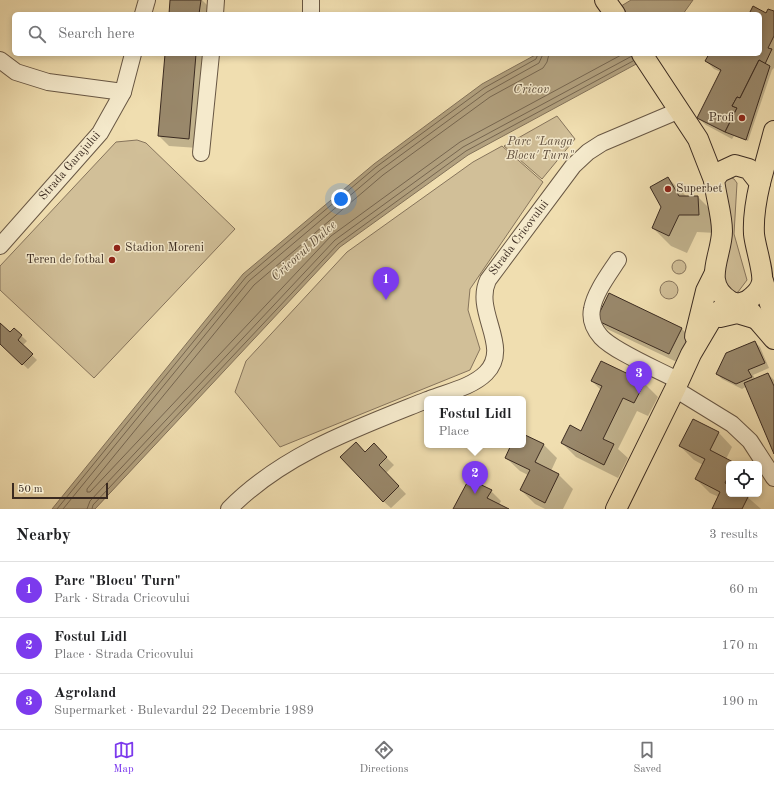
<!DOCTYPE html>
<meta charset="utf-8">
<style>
:root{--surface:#fff;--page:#f2f2f2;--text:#202124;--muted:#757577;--line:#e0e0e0;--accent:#7c3aed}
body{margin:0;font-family:"Old Standard TT",serif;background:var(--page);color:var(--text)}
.controls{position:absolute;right:12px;bottom:12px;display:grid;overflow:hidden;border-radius:6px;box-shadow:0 2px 6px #0003}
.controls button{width:36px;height:36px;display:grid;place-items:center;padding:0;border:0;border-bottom:1px solid var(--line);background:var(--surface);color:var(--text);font:20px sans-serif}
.scale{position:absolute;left:12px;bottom:10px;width:96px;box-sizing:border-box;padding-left:4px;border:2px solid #3a2a20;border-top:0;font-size:11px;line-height:14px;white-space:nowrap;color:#3a2a20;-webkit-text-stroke:3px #f5eacc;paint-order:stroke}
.you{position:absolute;left:341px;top:199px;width:14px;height:14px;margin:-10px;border:3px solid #fff;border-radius:50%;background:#1a73e8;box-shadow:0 0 0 6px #1a73e833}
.badge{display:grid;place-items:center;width:26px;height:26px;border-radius:50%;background:var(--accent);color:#fff;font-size:13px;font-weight:700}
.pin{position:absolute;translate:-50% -33px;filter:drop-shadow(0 1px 2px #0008)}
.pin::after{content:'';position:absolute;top:21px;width:14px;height:12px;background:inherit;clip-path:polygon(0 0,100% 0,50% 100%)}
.popup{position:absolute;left:424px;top:396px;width:102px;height:52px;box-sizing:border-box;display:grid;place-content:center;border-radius:6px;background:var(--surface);filter:drop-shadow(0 1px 3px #0005);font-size:13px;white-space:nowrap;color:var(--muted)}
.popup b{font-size:15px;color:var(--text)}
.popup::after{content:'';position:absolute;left:50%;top:100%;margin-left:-8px;border:8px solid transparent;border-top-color:var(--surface)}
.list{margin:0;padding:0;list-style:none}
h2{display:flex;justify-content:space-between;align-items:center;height:52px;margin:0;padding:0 16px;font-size:17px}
h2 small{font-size:13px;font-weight:400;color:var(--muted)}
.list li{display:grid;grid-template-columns:26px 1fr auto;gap:12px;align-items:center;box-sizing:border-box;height:56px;padding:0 16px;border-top:1px solid var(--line)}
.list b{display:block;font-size:15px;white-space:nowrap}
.list p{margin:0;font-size:13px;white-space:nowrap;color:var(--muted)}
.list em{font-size:13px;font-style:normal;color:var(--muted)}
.icon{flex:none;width:22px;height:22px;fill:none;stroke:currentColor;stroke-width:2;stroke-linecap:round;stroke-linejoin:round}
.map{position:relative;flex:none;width:774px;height:509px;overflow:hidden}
.search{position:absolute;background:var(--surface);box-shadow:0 2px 6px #0003;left:12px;right:12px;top:12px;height:44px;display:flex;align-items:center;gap:10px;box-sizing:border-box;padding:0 14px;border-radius:6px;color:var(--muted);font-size:15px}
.sheet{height:220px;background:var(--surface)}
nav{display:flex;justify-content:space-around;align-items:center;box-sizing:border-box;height:56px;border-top:1px solid var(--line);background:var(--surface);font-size:11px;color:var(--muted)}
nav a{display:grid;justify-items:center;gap:2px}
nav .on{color:var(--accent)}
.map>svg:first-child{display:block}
.green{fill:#d1bf98;stroke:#86745c}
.water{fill:#b2a17f;stroke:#827159}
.shadow{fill:#0003}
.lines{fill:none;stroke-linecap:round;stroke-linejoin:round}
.shore{stroke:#766650;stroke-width:1}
.building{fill:#99886b;stroke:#3a2a20}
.minor-casing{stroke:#685744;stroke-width:18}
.major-casing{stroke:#3a2a20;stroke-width:22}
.minor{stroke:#f5eacc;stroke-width:16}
.major{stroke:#f0deb0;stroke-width:20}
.poi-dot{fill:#8f2418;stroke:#f5eacc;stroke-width:1.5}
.labels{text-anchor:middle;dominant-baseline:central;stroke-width:3;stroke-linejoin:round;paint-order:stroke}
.poi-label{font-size:12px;fill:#3a2a20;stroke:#f5eacc;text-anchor:end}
.park-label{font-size:12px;font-style:italic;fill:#604f3e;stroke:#f5eacc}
.street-label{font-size:12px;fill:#3a2a20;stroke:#f5eacc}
.water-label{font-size:13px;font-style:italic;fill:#5e4e3c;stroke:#f5eacc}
</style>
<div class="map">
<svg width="774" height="509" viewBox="0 0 774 509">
<rect width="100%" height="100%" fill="#f0deb0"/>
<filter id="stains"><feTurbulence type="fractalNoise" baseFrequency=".005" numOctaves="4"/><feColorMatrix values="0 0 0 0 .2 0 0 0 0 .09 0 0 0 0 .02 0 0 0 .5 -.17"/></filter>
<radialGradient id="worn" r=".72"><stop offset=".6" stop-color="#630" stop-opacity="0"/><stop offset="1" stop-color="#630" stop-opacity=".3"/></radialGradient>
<g class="green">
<polygon points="557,116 575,139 542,179 504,146"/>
<polygon points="137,140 146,143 235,229 94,378 0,290 0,266 116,142"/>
<polygon points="502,146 543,182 470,289 468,310 480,349 470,370 280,447 235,392 246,361 347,252 473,162"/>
<polygon points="728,176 734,179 737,183 734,234 747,280 738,292 731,294 725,291 720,180"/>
<circle cx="679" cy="267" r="7"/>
<circle cx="669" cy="290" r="9"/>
</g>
<g class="water">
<polygon points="631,0 693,0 683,14 608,14"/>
<polygon points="537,54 648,54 640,62 468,155 340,247 95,509 52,509 243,274 374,164 482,84"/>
</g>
<g class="shadow">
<polygon points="171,0 202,0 210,8 210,14 170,14"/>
<polygon points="753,8 766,14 774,12 774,68 772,70 748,141 734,136 732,139 706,125 698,118 721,72 714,69 706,61 710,54 760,54 760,14 750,14"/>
<polygon points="166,54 206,54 198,148 169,146 159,136"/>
<polygon points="668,178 686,196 698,197 716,215 716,233 697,232 687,253 671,246 653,228 662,207"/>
<polygon points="598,319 681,328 691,338 679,363 607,329"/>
<polygon points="0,324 10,334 14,329 27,341 22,346 37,360 28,369 0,343"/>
<polygon points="755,342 760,347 769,368 753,375 755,379 768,374 774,380 774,451 747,386 742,389 722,379 717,374"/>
<polygon points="592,381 644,383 658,397 648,416 637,411 618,449 628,458 618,478 576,457 562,443 581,432 601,390"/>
<polygon points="719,433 732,447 726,459 735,464 729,464 729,494 744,494 761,509 713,509 719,497 710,493 696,479 703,465 694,460 680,446"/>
<polygon points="523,435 543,444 557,458 551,471 559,475 573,489 563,509 545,509 535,504 521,490 528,475 520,471 506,458 512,445 523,445"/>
<polygon points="381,452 394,465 386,473 406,494 391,508 383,501 365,453"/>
<polygon points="491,491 501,501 499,505 506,509 455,509"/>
</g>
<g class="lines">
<g class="shore">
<polyline points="549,54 547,62 543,68 490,97 383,175 254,285 87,489 87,492 90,492 331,236 460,142 623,54"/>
<polyline points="57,509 246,277 376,167 484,88 536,59 538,54"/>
<polyline points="63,509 249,281 379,171 487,92 539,63 543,54"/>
<polyline points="87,509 90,501 335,240 463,147 632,56"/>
<polyline points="92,509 93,505 338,244 466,151 633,61"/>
</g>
</g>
<g class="building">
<polygon points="170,0 201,0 199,14 169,14"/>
<polygon points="753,6 766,13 768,9 774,11 774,36 768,48 772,49 765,64 759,60 740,98 737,97 732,106 737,108 725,132 697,118 721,70 705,61 709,54 760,54 760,14 749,14"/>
<polygon points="165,54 196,54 189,139 158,136"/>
<polygon points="759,60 770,66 746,140 725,132 737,108 732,106 737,97 740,98"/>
<polygon points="668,177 679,196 698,196 699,215 679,215 669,236 652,228 661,207 650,187"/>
<polygon points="609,293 682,328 669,354 596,320"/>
<polygon points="0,323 10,332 14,328 22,335 18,340 33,354 22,365 0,344"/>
<polygon points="755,341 765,363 748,370 752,377 736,384 716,374 726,353"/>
<polygon points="601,361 645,382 634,403 623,398 603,439 614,444 604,465 561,443 570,425 581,431 602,386 591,381"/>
<polygon points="768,373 774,386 774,454 744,383"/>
<polygon points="693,419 719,432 710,450 735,463 729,464 729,475 725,483 729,485 729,494 749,495 742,509 712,509 720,492 695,479 705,459 679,446"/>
<polygon points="523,434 544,444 535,462 559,474 545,503 520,490 530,470 505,458 511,445 523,445"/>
<polygon points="356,442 365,452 374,443 387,457 379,465 399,486 383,502 340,457"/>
<polygon points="469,479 492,490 487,498 509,509 453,509"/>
</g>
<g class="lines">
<defs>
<g id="minor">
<polyline points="143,14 147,0"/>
<polyline points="215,14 216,0"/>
<polyline points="311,14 311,0"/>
<polyline points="0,60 16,72 48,82 123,92"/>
<polyline points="201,153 211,54"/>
<polyline points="0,246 100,133 123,92 133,54"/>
<path d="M 618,260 C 609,274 595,292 592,309 C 590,319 594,329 601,337 C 615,352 659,370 679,381"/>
<polyline points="675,389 732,424 750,441 774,478"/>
<path d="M 430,399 C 448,392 472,387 486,373 C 512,347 473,312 488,280 L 573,166 L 588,152 L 602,143 L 680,110"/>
<path d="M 229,509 C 283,454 357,428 427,400"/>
</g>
<g id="major">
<polyline points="605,0 615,14"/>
<polyline points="642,54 698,139 714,180"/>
<path d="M 735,165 L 749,169 L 760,183 C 756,200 753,217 754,234 C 755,246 764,272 762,282 C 761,288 757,293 752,297 C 747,302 737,306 730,301 C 701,283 722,256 722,231 C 722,215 716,197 714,180 L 720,172 Z"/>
<polyline points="760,183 774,131"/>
<polyline points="763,281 774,317"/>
<polyline points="749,310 774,339"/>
<polyline points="720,317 737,313 757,319"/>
<polyline points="695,336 706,291 714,275"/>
<polyline points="616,509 675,389 691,354 714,315 731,302"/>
</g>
</defs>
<use href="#minor" class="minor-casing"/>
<use href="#major" class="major-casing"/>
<use href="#minor" class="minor"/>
<use href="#major" class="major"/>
</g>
<g class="poi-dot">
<circle cx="742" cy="118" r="4"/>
<circle cx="668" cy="189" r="4"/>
<circle cx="117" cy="248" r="4"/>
<circle cx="112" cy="260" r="4"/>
</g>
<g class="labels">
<g class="poi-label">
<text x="734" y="118">Profi</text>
<text x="676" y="189" text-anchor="start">Superbet</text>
<text x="125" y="248" text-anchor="start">Stadion Moreni</text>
<text x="104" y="260">Teren de fotbal</text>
</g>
<g class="park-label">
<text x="540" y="142">Parc "Langa<tspan x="540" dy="14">Blocu' Turn"</tspan></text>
</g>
<g class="street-label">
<text transform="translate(70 166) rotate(-49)">Strada Garajului</text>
<text transform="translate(519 238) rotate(-53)">Strada Cricovului</text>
</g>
<g class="water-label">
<text x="531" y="89">Cricov</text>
<text transform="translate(304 251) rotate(-42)">Cricovul Dulce</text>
</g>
</g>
<rect width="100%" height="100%" filter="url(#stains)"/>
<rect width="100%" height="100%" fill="url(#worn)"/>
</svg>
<div class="controls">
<button><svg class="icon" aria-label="locate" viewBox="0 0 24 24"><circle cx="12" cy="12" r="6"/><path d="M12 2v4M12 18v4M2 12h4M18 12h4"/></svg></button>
</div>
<div class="scale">50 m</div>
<div class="you"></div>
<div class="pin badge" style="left:386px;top:300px">1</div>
<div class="pin badge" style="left:475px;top:494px">2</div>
<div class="popup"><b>Fostul Lidl</b>Place</div>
<div class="pin badge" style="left:639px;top:394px">3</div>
<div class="search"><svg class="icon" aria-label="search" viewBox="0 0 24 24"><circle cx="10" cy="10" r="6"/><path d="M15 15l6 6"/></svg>Search here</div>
</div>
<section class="sheet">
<h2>Nearby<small>3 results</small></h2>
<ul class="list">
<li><span class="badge">1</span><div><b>Parc &quot;Blocu' Turn&quot;</b><p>Park · Strada Cricovului</p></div><em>60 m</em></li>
<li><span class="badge">2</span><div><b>Fostul Lidl</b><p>Place · Strada Cricovului</p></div><em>170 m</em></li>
<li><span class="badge">3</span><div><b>Agroland</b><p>Supermarket · Bulevardul 22 Decembrie 1989</p></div><em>190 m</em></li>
</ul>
</section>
<nav>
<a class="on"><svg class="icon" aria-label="map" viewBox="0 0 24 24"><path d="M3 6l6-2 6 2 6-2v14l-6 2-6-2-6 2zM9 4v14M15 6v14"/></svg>Map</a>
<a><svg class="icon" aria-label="directions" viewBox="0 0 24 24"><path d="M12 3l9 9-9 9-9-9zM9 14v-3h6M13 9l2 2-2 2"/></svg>Directions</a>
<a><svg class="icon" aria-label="saved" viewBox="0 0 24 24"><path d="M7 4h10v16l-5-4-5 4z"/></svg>Saved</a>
</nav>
